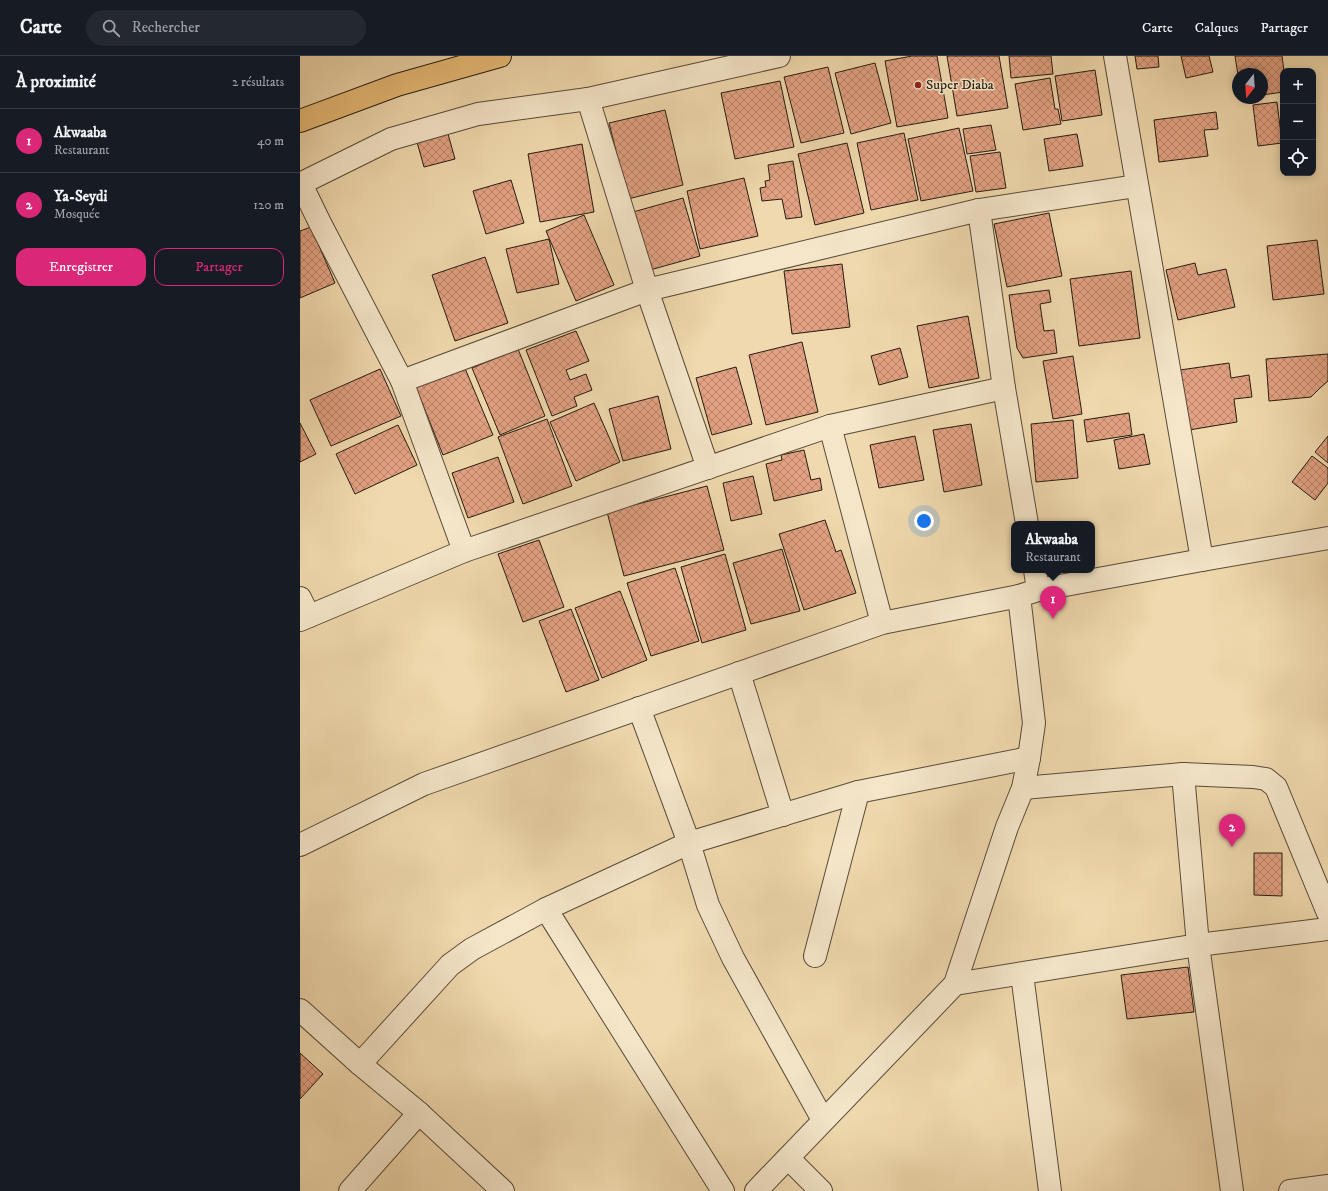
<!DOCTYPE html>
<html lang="fr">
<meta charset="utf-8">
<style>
:root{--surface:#171b24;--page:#242831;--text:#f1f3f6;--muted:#9ea1a6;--line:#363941;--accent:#db2777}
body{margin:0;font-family:"IM FELL DW Pica",serif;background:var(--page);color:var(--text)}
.controls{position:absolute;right:12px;top:12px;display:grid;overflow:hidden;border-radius:8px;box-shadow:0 2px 10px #0003}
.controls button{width:36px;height:36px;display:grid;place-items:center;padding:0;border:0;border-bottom:1px solid var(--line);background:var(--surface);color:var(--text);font:20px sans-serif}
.compass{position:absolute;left:932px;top:12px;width:36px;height:36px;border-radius:50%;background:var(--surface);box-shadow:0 2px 10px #0003;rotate:197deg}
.you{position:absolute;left:624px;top:465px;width:14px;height:14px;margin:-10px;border:3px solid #fff;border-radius:50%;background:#1a73e8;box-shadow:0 0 0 6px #1a73e833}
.badge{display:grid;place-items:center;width:26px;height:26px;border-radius:50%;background:var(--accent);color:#fff;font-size:13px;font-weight:700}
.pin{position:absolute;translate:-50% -33px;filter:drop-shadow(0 1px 2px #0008)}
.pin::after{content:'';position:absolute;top:21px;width:14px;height:12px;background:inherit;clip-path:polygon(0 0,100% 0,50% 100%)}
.popup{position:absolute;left:711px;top:465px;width:84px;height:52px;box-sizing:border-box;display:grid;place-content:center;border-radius:8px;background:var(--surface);filter:drop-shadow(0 1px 3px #0005);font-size:13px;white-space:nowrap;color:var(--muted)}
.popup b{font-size:15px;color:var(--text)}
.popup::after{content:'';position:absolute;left:50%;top:100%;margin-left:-8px;border:8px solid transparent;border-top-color:var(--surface)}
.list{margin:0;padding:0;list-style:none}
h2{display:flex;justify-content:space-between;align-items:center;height:52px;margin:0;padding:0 16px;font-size:17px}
h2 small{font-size:13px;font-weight:400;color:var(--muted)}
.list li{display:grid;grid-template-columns:26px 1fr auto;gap:12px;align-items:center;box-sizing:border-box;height:64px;padding:0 16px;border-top:1px solid var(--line)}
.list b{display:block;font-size:15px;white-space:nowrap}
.list p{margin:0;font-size:13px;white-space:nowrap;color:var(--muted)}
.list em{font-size:13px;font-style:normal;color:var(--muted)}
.actions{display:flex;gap:8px;padding:12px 16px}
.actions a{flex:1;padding:9px 0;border:1px solid var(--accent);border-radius:12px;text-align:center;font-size:14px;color:var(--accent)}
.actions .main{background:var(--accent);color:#fff}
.icon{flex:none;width:22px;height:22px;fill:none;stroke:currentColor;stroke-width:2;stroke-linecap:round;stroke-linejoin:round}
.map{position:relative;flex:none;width:1028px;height:1135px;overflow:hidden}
header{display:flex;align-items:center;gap:24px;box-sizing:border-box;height:56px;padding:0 20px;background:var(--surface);border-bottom:1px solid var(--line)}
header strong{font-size:19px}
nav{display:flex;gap:22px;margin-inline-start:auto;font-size:14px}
.search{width:280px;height:36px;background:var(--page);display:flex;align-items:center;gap:10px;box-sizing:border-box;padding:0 14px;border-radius:22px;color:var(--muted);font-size:15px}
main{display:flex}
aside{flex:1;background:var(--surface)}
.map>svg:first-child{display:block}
.building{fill:url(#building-cross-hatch);stroke:#251c10}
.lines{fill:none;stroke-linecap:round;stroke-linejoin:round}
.minor-casing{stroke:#584b38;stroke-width:24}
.tertiary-casing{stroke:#584b38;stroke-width:24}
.primary-casing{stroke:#251c10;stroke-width:24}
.minor{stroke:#f5e6ca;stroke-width:22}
.tertiary{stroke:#f5e6ca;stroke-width:22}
.primary{stroke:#e8bc77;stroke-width:22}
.poi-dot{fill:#8f2418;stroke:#f5e6ca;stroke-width:1.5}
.labels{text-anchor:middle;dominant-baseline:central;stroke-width:3;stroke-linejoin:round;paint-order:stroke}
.poi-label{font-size:14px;fill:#251c10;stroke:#f5e6ca;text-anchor:start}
</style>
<header>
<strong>Carte</strong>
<div class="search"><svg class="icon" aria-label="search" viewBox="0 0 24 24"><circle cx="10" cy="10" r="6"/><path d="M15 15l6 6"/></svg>Rechercher</div>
<nav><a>Carte</a><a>Calques</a><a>Partager</a></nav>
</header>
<main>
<aside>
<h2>À proximité<small>2 résultats</small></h2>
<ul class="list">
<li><span class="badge">1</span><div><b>Akwaaba</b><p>Restaurant</p></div><em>40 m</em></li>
<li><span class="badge">2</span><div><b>Ya-Seydi</b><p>Mosquée</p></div><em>120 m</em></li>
</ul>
<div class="actions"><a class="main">Enregistrer</a><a>Partager</a></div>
</aside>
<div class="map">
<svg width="1028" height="1135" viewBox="0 0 1028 1135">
<defs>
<pattern id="building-cross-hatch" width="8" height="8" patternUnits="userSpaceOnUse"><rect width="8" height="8" fill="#e3a283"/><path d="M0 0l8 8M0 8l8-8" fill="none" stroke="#b8836a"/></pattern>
</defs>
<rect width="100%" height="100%" fill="#f0d9ae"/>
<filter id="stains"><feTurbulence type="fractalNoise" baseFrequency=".005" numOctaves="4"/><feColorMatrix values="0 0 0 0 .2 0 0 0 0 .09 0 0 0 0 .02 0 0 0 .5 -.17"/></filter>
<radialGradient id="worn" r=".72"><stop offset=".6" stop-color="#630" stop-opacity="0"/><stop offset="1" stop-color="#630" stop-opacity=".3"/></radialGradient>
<g class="building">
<polygon points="612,0 637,0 648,62 597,71 585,5"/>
<polygon points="647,0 699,0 708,52 657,60"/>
<polygon points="709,0 751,0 753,18 711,22"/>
<polygon points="835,0 858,0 859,11 837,13"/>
<polygon points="881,0 909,0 913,16 886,22"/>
<polygon points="935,0 982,0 984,15 983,15 983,36 962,39 962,18 938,18 938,19"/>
<polygon points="575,7 591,67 551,78 535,17"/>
<polygon points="528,11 544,77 501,87 484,21"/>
<polygon points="795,14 802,59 762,65 755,20"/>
<polygon points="750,22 755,53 758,53 761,68 723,74 715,28"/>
<polygon points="480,25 494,91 435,103 421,37"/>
<polygon points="977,46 982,87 958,90 953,49"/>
<polygon points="365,54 383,129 328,143 309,67"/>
<polygon points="916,56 918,73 904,74 908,100 859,106 854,64"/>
<polygon points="691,69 696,94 667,98 663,73"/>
<polygon points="659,72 673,135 621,145 608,83"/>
<polygon points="604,77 618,144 571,154 557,87"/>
<polygon points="148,78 155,103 124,111 117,86"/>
<polygon points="777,78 783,110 749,115 744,83"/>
<polygon points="547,87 564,157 515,169 498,98"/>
<polygon points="282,88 294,156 240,166 228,98"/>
<polygon points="700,96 706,132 676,136 670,100"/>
<polygon points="493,105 502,161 486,163 482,143 462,145 460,132 466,131 465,125 470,124 468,109"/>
<polygon points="444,122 458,180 400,193 387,135"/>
<polygon points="211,124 224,167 186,178 173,135"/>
<polygon points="383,142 400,200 350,214 333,156"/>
<polygon points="749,157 762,220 707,231 694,168"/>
<polygon points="284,159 314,229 276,245 246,175"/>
<polygon points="11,171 35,227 0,242 0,175"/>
<polygon points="249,183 259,228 217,237 206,193"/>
<polygon points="1017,184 1024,238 973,244 967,190"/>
<polygon points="185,201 208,267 155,285 132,219"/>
<polygon points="895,207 898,219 926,213 935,251 878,264 866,214"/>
<polygon points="542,208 550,271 492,278 484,215"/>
<polygon points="831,215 840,282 779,290 770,223"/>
<polygon points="749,234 751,246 740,248 744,275 754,274 757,297 723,302 717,292 709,239"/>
<polygon points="668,260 679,322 629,332 617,270"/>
<polygon points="276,275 289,305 266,314 270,324 286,318 292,334 274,341 277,350 252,360 226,294"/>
<polygon points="502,286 518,356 466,369 449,299"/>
<polygon points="600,292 608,321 579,329 571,300"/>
<polygon points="218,293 245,360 200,379 172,312"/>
<polygon points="1028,298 1028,325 1020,332 1011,341 969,345 966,303"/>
<polygon points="773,300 782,358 753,363 743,305"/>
<polygon points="929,307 931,322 949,319 952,341 934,343 937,366 889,374 880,314"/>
<polygon points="164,310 193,379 143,399 115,329"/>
<polygon points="436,311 452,368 412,379 396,322"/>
<polygon points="80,313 101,360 31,390 10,344"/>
<polygon points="358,340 371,393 323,405 309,353"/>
<polygon points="294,347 320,406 276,425 250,366"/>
<polygon points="829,357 832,379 787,386 784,364"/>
<polygon points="247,363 272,430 223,448 198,381"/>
<polygon points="773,364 778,422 736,426 731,368"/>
<polygon points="0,367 16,398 0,406"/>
<polygon points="671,368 682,429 644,436 633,374"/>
<polygon points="98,369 117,409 55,438 36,398"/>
<polygon points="844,378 850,408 819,413 814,384"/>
<polygon points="615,380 624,424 579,432 570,389"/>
<polygon points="1028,380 1028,407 1015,396"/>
<polygon points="504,394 511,424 520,422 522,434 474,445 466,408 482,404 481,399"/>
<polygon points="1012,400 1028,412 1028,427 1015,444 992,426"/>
<polygon points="198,401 214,446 168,462 152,417"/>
<polygon points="453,420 462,458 431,465 423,427"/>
<polygon points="407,430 424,494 324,520 307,456"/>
<polygon points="525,464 536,496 541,494 556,537 504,554 479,478"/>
<polygon points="239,484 264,551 223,566 198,498"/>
<polygon points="482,493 500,555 451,568 433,507"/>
<polygon points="425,498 446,574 402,587 381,511"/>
<polygon points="375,512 399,585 351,600 327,527"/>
<polygon points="320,535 347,604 302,622 275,552"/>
<polygon points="271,553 299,624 266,636 239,565"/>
<polygon points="954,797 982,797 982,840 954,839"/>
<polygon points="888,911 894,956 827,963 821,919"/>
<polygon points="0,997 23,1018 0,1043"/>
</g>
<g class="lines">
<defs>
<g id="minor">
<polyline points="815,0 902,504"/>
<polyline points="288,43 347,234 408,412"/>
<polyline points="0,128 91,83 178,58 288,43 479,0"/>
<polyline points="1,128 20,167 102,325 164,495"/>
<polyline points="679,154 704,332 727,468"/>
<polyline points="102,325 347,234 679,154 836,130"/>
<polyline points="530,370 582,567"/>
<polyline points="735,514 738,534"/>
<polyline points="0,542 9,560"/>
<polyline points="0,564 164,495 530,370 704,332"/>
<polyline points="439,617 483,759"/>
<polyline points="339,652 389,787 408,849 433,902 523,1064"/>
<polyline points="883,718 898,889 932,1135"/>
<polyline points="723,732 883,718 953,721 966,723 976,731 1028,857"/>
<polyline points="0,789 124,728 582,567 719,540 738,534 902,504 1028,482"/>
<polyline points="246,853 423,1135"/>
<polyline points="515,900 558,736"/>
<polyline points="722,918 750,1135"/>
<polyline points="655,928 898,889 1028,873"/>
<polyline points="60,1008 150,909 172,893 246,853 389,787 558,736 729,702"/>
<polyline points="488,1102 521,1135"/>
<polyline points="50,1135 119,1057"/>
<polyline points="456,1135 655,928 707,771 723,732 729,702 734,667 719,540"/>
<polyline points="990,1135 1028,1130"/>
</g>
<polyline id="tertiary" points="0,954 60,1008 119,1057 203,1135"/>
<polyline id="primary" points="0,65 97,29 200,0"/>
</defs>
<use href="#minor" class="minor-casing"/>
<use href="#tertiary" class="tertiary-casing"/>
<use href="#primary" class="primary-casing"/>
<use href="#minor" class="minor"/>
<use href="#tertiary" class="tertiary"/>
<use href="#primary" class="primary"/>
</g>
<circle class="poi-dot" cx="618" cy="29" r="4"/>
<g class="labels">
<g class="poi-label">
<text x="626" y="29">Super Diaba</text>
</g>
</g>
<rect width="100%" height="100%" filter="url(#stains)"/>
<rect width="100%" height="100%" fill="url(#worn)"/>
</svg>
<div class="controls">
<button>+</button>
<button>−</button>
<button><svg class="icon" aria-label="locate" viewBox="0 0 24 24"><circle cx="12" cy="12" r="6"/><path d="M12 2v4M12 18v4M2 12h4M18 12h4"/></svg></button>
</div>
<svg class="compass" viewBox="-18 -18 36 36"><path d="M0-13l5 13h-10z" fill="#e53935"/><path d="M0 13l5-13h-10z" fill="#9ea1a6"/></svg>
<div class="you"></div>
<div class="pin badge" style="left:753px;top:563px">1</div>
<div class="popup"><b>Akwaaba</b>Restaurant</div>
<div class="pin badge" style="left:932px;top:791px">2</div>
</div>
</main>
